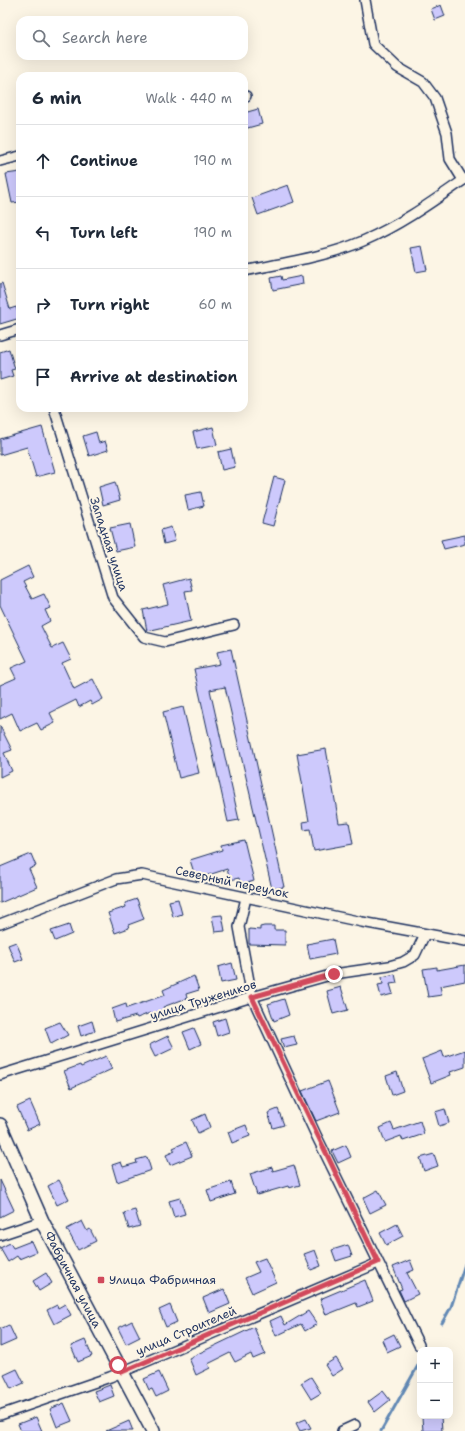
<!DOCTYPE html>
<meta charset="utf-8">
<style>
:root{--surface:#fff;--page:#f2f2f3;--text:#1f2937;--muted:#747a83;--line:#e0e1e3}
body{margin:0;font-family:"Shantell Sans",sans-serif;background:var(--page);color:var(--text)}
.controls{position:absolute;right:12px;bottom:12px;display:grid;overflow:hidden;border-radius:8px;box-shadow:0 4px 16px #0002}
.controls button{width:36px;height:36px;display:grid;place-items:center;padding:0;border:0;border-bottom:1px solid var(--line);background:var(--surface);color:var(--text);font:20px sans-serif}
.stop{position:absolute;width:12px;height:12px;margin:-9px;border:3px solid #d1495b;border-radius:50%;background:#fff}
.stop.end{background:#d1495b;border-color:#fff;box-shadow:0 1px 4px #0008}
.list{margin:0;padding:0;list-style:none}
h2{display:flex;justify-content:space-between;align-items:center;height:52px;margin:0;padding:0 16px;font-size:17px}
h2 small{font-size:13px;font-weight:400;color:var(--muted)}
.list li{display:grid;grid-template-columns:26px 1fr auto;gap:12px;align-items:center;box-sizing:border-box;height:72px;padding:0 16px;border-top:1px solid var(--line)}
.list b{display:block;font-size:15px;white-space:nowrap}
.list em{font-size:13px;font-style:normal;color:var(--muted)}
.icon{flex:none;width:22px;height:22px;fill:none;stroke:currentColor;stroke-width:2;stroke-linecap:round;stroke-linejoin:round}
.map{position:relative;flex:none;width:465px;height:1431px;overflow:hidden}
.search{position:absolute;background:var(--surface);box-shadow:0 4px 16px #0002;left:16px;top:16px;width:232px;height:44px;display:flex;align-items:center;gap:10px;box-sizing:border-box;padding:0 14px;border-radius:12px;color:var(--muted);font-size:15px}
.panel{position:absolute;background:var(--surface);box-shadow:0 4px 16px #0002;left:16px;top:72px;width:232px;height:340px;border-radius:12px}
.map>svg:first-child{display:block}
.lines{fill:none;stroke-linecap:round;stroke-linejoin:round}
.stream{stroke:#6289b5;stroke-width:3}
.building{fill:#cdc9fc;stroke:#1b2f5e}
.street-casing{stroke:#1b2f5e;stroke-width:12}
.secondary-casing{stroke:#1b2f5e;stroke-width:16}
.street{stroke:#fcf5e5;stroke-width:9}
.secondary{stroke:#fcf5e5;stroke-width:13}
.route{stroke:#d1495b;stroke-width:5}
.poi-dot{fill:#d1495b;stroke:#fcf5e5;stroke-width:1.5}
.labels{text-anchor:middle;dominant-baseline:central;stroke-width:4;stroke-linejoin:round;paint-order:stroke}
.street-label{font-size:12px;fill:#1b2f5e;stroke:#fcf5e5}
.poi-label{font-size:12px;fill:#1b2f5e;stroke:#fcf5e5;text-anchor:start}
</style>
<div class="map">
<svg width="465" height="1431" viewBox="0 0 465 1431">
<rect width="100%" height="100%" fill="#fcf5e5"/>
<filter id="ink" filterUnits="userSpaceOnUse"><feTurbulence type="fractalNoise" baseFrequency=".025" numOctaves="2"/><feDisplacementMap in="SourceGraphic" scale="8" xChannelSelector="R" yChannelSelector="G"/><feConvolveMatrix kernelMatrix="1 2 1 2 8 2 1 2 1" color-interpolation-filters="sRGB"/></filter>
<g filter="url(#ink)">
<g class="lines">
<g class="stream">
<polyline points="442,1323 451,1307 465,1264"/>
<polyline points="427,1350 428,1349"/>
<polyline points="381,1431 420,1362"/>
</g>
</g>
<g class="building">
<polygon points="441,5 445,16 435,20 431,9"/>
<polygon points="258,109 262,124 244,129 244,113"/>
<polygon points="20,172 20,202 12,203 6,174"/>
<polygon points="288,185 294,202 258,215 252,198"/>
<polygon points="422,246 427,270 416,272 411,248"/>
<polygon points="281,276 282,280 302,276 303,284 273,290 271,278"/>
<polygon points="2,283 10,309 16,307 20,318 0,324 0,284"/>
<polygon points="9,349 15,369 11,370 13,376 0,380 0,352"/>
<polygon points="42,427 55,472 36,477 27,447 0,455 0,439"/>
<polygon points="213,427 217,445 197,449 193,432"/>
<polygon points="96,432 99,443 105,441 108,450 89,456 83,436"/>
<polygon points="231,449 235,467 222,470 218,452"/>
<polygon points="274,477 285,480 273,526 262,523"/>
<polygon points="115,482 120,500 103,505 99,487"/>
<polygon points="201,492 204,506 188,510 185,495"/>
<polygon points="130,524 135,547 116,551 110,528"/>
<polygon points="171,527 175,541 164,544 161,530"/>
<polygon points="465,535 465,544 444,549 441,540"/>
<polygon points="28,566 33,577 23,582 32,599 44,594 51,608 45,610 50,621 41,626 52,648 63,643 71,659 62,663 74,689 93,679 103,699 92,705 90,701 79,707 76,700 50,713 55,723 41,730 37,723 20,731 12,713 0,719 0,685 16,678 11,668 27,661 0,605 0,580"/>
<polygon points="189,578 192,590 185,591 191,621 147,631 143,610 168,604 163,585"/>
<polygon points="231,649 284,887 272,889 225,687 210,690 239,820 228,822 194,669 220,664 217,652"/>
<polygon points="183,707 199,773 179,778 163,712"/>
<polygon points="0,726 12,750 4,753 12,771 0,777"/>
<polygon points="326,749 339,823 349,822 353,844 314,851 310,829 304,830 303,822 309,821 297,754"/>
<polygon points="244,840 254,881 240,885 239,878 230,880 227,869 196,879 190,860 222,850 221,845"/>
<polygon points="31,854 36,866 29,869 37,887 0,903 0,867"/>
<polygon points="137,899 144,919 128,925 129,928 115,933 108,913 126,907 125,903"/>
<polygon points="178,899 182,914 173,917 169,901"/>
<polygon points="222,915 225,931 215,932 212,916"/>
<polygon points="69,925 72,934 55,941 51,931"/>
<polygon points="264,926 274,926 274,930 285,930 285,945 249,944 249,929 260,930 260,927"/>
<polygon points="333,939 336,954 310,959 307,944"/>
<polygon points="16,942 23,959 15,962 8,945"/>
<polygon points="232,963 236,980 221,983 218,967"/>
<polygon points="465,965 465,981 440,986 442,995 428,997 423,969 437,967 437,970"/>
<polygon points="395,974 397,983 390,984 393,994 381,997 378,985 383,984 382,977"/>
<polygon points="194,976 199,990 186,994 187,998 163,1007 164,1011 151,1015 150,1013 137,1018 136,1016 115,1022 112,1009 126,1004 127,1008 165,995 163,990"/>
<polygon points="341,987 348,1010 333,1014 327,991"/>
<polygon points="284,999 289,1015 274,1021 268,1004"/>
<polygon points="225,1018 229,1032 217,1036 213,1022"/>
<polygon points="92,1021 95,1031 81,1036 78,1026"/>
<polygon points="60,1022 68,1035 51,1044 45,1028"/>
<polygon points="194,1028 201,1044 190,1049 183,1032"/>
<polygon points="168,1036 174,1048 155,1057 149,1045"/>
<polygon points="294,1036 297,1045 284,1048 281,1039"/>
<polygon points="465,1050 465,1067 450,1072 451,1075 431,1083 422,1059 442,1051 444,1057"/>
<polygon points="106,1056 112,1069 71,1088 64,1071 80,1065 81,1067"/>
<polygon points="397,1072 403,1091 392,1095 386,1076"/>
<polygon points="328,1081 340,1112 316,1121 302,1091"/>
<polygon points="30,1101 40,1124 27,1130 17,1107"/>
<polygon points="278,1109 284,1125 273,1128 268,1113"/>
<polygon points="445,1109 449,1123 439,1126 435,1112"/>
<polygon points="205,1114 210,1127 198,1133 192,1120"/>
<polygon points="420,1121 424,1134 403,1141 401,1136 385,1142 380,1128 391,1123 394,1130"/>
<polygon points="246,1125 250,1136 232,1143 228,1132"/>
<polygon points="186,1142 192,1156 170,1165 166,1155 175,1151 173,1148"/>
<polygon points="346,1145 351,1157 338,1163 332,1151"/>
<polygon points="434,1154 438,1166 424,1171 420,1158"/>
<polygon points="147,1157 151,1170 117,1182 112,1165 121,1162 123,1167 137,1163 136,1160"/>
<polygon points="294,1165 300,1185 289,1188 288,1186 257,1195 250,1174 272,1167 273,1171"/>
<polygon points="0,1180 14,1210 0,1217"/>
<polygon points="59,1180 69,1199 57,1205 48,1186"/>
<polygon points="231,1182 235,1194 211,1202 207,1190"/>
<polygon points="378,1190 386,1205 370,1213 363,1198"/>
<polygon points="180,1198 185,1214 174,1217 169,1201"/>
<polygon points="135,1210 140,1226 129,1229 124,1213"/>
<polygon points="82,1221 87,1231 90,1229 96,1241 78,1250 67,1229"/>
<polygon points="397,1224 403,1236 386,1245 380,1233"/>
<polygon points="31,1241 36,1252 19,1259 17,1256 8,1262 0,1248 10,1243 13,1248"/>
<polygon points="348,1245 352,1256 336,1261 332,1250"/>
<polygon points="315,1250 321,1266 311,1270 304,1254"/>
<polygon points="265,1258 276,1282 252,1293 245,1278 259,1272 254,1262"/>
<polygon points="410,1260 414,1270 407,1273 418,1294 404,1301 399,1290 402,1289 393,1267"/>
<polygon points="46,1273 52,1283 39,1291 33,1281"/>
<polygon points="365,1280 373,1301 358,1307 356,1303 326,1315 320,1299"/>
<polygon points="224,1289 230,1304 209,1313 203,1298"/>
<polygon points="65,1304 71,1315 54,1324 47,1310 57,1305 58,1308"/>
<polygon points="170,1305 177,1322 166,1327 159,1310"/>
<polygon points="308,1311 317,1324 305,1331 301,1324 276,1336 270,1321 281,1316 285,1325"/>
<polygon points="132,1321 140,1337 126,1344 118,1328"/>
<polygon points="9,1325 16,1340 0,1347 0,1329"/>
<polygon points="254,1327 265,1354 253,1359 251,1354 235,1362 230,1353 208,1364 210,1368 196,1375 189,1358"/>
<polygon points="394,1334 400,1346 387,1352 382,1340"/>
<polygon points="85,1340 92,1356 78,1362 71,1346"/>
<polygon points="336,1358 343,1369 332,1376 325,1365"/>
<polygon points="17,1369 24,1383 11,1389 4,1375"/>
<polygon points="159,1372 168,1391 156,1397 152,1389 149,1390 144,1379"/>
<polygon points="311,1377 321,1393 311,1399 301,1383"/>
<polygon points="110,1385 114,1396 99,1402 94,1391"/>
<polygon points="383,1391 390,1400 375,1412 368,1402"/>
<polygon points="64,1403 72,1421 57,1427 50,1409"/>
<polygon points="441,1416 442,1431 423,1431 422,1417"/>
<polygon points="36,1417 42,1431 21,1431 18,1424"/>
<polygon points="306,1419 311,1428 300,1431 296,1423"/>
<polygon points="129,1421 133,1431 106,1431"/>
</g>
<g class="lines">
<defs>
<g id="street">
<polyline points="365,0 373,44 397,67 423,82 435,98 447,133 450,159 463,180"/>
<polyline points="244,96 246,96"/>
<polyline points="0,161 20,156"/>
<path d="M 244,271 C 283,263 326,257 363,241 C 400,225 432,202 465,179"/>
<polyline points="0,335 20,329"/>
<polyline points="54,408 113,598 144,637 165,642 234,625"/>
<polyline points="246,898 239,927 252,997 316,1135 419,1345"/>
<polyline points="0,924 116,879 142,875 362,922 465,941"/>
<polyline points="0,1075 252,997 334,974 389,966 403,962 415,955 425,934"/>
<polyline points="0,1235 42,1221"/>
<polyline points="0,1415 110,1377 378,1263"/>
<polyline points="342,1431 355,1425"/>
</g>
<g id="secondary">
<path id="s1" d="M 0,1125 L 42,1221 L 153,1431"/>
</g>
</defs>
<use href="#street" class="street-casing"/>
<use href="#secondary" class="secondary-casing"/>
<use href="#street" class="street"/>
<use href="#secondary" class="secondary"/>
</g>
</g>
<g class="lines" filter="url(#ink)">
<polyline class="route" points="118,1365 122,1372 378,1262 252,997 334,974"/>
</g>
<rect class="poi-dot" x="97" y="1276" width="8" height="8" rx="2"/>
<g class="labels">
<g class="street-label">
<text transform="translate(109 544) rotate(72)">Западная улица</text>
<text transform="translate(232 882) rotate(12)">Северный переулок</text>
<text transform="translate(203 1000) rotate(-17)">улица Тружеников</text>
<text stroke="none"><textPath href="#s1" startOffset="171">Фабричная улица</textPath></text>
<text transform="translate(186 1331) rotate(-23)">улица Строителей</text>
</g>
<g class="poi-label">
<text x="109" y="1280">Улица Фабричная</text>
</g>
</g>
</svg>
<div class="controls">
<button>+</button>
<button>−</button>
</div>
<div class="stop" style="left:118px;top:1365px"></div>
<div class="stop end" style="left:334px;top:974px"></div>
<div class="search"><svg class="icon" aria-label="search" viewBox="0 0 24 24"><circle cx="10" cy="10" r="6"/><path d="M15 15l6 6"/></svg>Search here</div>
<section class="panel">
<h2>6 min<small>Walk · 440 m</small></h2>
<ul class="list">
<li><svg class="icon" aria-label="ahead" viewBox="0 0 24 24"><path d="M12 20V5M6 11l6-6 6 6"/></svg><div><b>Continue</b></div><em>190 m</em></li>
<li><svg class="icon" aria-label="left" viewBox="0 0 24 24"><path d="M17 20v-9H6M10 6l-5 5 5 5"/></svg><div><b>Turn left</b></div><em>190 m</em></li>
<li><svg class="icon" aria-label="right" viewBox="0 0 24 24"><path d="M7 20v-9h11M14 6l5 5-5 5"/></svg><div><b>Turn right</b></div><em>60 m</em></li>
<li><svg class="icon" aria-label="arrive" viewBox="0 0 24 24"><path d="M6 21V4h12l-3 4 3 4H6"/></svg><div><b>Arrive at destination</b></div></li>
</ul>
</section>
</div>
